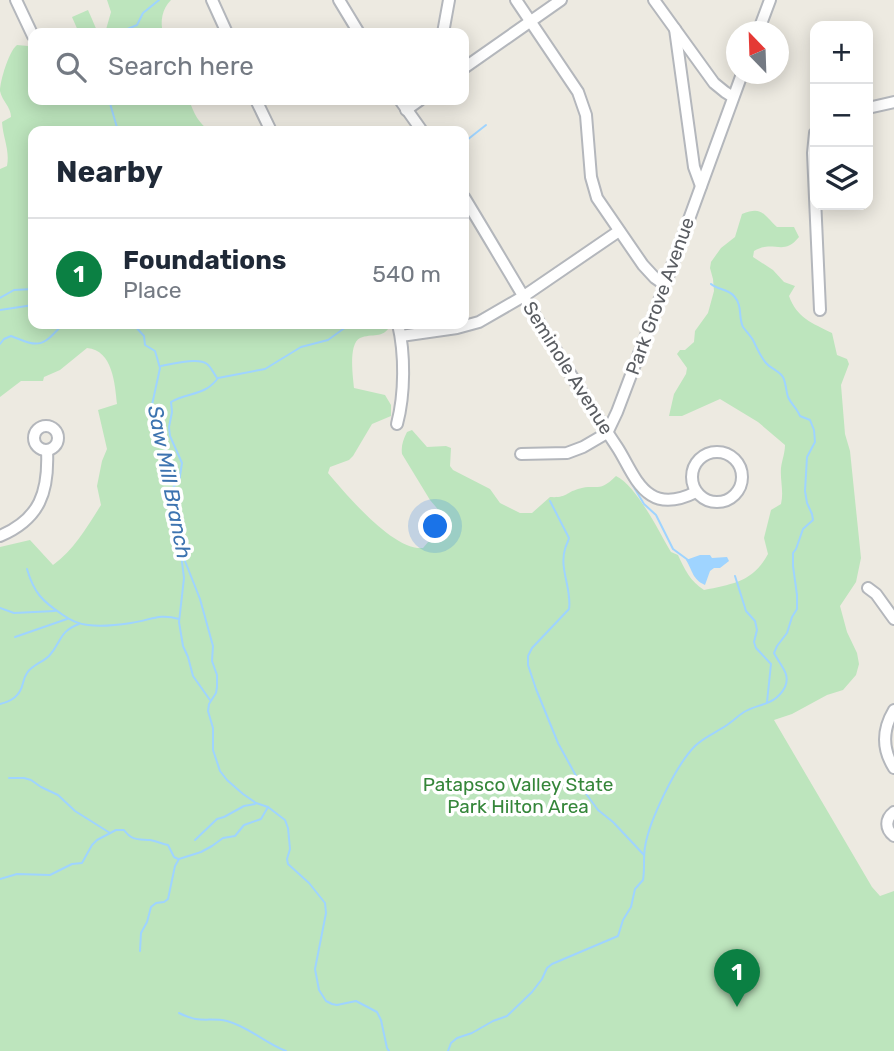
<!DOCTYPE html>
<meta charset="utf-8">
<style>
:root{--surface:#fff;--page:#f6f6f7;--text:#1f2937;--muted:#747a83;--line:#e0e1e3;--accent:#0b8043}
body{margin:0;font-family:Rubik,sans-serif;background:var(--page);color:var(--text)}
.controls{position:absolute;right:21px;top:21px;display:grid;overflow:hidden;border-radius:14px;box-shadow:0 4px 18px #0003}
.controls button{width:63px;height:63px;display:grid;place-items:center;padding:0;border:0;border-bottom:2px solid var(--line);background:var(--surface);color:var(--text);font:35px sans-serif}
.compass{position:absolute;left:726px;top:21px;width:63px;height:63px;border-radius:50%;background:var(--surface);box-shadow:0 4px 18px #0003;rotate:337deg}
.you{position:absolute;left:436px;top:527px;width:24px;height:24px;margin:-18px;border:5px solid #fff;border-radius:50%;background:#1a73e8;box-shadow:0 0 0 10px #1a73e833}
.badge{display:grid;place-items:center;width:46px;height:46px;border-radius:50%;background:var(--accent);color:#fff;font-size:23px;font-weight:700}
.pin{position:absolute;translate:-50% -58px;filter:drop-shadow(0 2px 4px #0008)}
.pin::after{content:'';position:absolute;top:37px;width:24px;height:21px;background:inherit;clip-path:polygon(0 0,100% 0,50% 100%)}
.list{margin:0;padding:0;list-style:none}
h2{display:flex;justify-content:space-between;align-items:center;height:91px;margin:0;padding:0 28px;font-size:30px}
h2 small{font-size:23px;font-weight:400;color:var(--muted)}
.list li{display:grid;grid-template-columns:46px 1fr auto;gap:21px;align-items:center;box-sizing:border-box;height:112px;padding:0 28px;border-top:2px solid var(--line)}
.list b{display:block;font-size:26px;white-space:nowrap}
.list p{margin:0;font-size:23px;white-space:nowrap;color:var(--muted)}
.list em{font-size:23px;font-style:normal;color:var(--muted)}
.icon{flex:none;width:38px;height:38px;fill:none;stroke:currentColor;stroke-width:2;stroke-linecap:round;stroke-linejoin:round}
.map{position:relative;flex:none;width:894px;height:1051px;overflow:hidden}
.search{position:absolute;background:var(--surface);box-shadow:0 4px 18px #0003;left:28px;top:28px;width:441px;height:77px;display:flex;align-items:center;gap:18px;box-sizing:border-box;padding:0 24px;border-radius:14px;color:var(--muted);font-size:26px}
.panel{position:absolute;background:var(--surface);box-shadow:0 4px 18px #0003;left:28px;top:126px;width:441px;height:203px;border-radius:14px}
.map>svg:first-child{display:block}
.green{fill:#bde5bd}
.water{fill:#9fd4ff}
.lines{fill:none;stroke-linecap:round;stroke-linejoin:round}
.stream{stroke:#9fd4ff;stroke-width:2}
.minor-casing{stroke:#b4b7bc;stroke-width:14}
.minor{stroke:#fff;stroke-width:10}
.labels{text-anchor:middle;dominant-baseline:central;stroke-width:7;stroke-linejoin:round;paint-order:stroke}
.street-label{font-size:19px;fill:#5a5d62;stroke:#fff}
.park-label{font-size:19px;fill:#35863a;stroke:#fff}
.water-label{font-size:21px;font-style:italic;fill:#3d74b0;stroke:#fff}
</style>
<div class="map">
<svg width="894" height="1051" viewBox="0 0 894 1051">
<rect width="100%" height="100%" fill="#edeae1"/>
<g class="green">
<path d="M 107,0 L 171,0 C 162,9 160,21 163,33 L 105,33 L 111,12 Z"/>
<polygon points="88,10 98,33 79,33 72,17"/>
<path d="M 17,45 L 28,46 L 33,58 L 33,100 L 189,100 C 194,113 198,123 210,131 L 33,131 L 33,324 L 389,324 L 390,326 C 383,339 372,333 360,338 C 348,344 353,377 354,388 L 385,395 L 391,405 L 391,416 L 372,424 L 353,456 L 349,460 L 330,467 L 328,473 C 346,494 393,551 423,548 L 447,520 L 430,500 L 402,454 C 401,446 403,440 407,432 L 412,430 L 427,447 L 446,446 L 451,448 L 450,466 L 453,470 L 490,489 L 500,503 L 520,513 L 532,513 L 550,497 C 567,498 565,493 578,489 C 597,483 598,494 616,476 C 637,486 659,532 671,552 L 678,555 C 685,570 690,581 704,590 C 732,584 753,582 768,554 L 764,538 L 771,510 L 781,504 C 784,492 780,480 781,468 C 782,460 785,453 785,445 L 758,422 L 720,399 L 682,416 L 669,416 L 674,394 L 686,374 L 687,368 L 677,354 L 680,350 L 685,350 L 694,342 L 695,331 L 708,313 L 714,291 L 713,279 L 710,268 L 711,262 L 721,248 L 735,237 L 742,214 C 762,206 763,214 777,227 L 794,227 L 799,237 C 783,257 774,239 754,251 L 753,257 L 773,270 L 784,282 L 795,286 L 789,296 C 797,318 812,323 832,333 L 837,355 L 847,359 L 849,364 L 841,385 L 845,434 L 850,451 L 861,558 L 856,582 L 840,606 L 847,632 L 857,653 L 859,664 L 856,675 L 843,690 L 827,695 L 792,714 L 774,720 L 872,887 L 880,896 L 894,891 L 894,1051 L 0,1051 L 0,547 L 30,540 L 53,565 C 74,550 87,527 101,505 L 97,486 L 102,461 L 107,449 L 98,410 L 117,404 C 115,385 113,350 87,348 L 60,370 L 44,377 L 43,381 L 21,381 L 0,397 L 0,169 L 7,166 C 10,150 3,138 2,122 L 11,117 C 11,107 2,101 0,91 C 0,81 9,51 17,45 Z"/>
</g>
<path class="water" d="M 700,555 L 710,555 L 712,558 L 727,557 L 729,561 L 720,568 L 714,568 L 710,571 L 705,585 C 692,579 693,571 686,560 Z"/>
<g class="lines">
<g class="stream">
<polyline points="122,33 125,30 137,25 143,13 159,0"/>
<polyline points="109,100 118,131"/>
<polyline points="464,146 467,140 486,125"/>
<polyline points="0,298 14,290 33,289"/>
<polyline points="0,310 33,305"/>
<polyline points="133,324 144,336 145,345 155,351 160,368 152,405 173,472 175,508 183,556 200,599 213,646 212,661 217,675 217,687 216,693 209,704 208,711 213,728 213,750 220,771 227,780 243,794 256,803 268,807 285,820 288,828 290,849 287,859 288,864 309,883 325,903 326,913 315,969 319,990 326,1001 332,1004 337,1005 356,1001 377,1012 381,1020 387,1048 389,1051"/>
<path d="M 0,344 L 4,339 L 11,336 C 40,348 42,347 63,324"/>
<path d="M 161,366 C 172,364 198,357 207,364 C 211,367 214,374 217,378"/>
<polyline points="623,469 644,504 656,515 673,549 688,560"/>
<path d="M 174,486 L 179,482 L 182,463 L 170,436 L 169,427 L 172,412 L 171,402 C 188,392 205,396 218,378 L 265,369 L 301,347 L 328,340 L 350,324"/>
<path d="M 550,501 L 569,538 C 568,542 566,545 565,549 C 559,569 572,589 569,609 L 532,648 L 528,656 L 528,665 L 536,689 L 558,743 L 575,774 L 587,795 L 598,810 L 613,822 L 644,855"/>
<polyline points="180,546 184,578 179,622 183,646 188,657 193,676 210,700"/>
<path d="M 27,569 C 34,593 42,601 63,615 C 70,620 78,624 88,625 C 101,627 118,625 131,623 C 151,620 159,613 179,619"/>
<polyline points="735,576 746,611 755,621 757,630 754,642 756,648 771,664 767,702"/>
<polyline points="0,608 14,613 55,611"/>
<polyline points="15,637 67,619"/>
<path d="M 0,704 C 12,701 20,696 23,683 C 24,679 25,676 27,673 C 32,665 43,662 49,656 C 62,642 58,632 79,624"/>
<polyline points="9,778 24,778 31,780 41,787 58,795 75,811 110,833"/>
<polyline points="195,840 217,819 224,817 244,806 255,804"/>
<path d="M 0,879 L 17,874 L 50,875 L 72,864 L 82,863 L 92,845 L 97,840 L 116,830 L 124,830 C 132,841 138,839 150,840 C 157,841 162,844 168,845 L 174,857 L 178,859"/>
<polyline points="140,951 141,933 147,922 151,907 156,903 164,902 168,899 175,866 179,859 201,852 212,846 223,838 235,836 244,825 261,819 268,807"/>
<path d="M 179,1013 C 200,1024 208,1017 227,1021 C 249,1027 265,1043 286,1051"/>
<path d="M 448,1051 L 451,1043 L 457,1038 L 472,1033 L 493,1021 L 507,1016 L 532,992 L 542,979 L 547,968 L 552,964 L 618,936 L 623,920 L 631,907 L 635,889 L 643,880 C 645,869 643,858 645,847 C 649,821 676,765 695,746 C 704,737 717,732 727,725 C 733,721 738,716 744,712 C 759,703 775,706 785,687 C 791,674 780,665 774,653 L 777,646 L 787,633 L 792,617 L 797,609 L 797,595 L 793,566 L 793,553 L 796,549 L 803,529 L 813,520 L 812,514 L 807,503 L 805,491 L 807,457 L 815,442 L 814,430 L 810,420 L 800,416 C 797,408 791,404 788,397 C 786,391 786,383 783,377 C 778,370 771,369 766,363 C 760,356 757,348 753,340 C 750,335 746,331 743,327 C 738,317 743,306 734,296 C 728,289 718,290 711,284"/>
</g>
<defs>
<g id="minor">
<polyline points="16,0 33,36"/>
<polyline points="212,0 227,33"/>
<polyline points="339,0 359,33"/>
<polyline points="516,0 578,92 586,115 591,177 597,198 643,265 655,278 665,285"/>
<polyline points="654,0 714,83 725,92 733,97"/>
<polyline points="675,29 694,167 701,186"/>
<polyline points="758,32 770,0"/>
<polyline points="443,33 449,0"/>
<polyline points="464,68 561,0"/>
<polyline points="256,100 271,131"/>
<polyline points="400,100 422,131"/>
<polyline points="868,108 894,102"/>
<polyline points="406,110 420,100"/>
<polyline points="815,133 813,153 820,310"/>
<path d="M 464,197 C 515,281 563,366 617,447 C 627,462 635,485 651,495 C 665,504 682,499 696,492"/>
<polyline points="401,336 457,328 479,322 524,296 619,231"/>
<path d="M 397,424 C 405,394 405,353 398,324"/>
<circle cx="46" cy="438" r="12"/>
<circle cx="717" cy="477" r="25"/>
<polyline points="521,454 567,453 583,447 607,433 617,412 665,285 742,74"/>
<path d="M 0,536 C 40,519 49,492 47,450"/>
<polyline points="868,588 876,594 894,619"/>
<path d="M 894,710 C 882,730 882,749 894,768"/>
<path d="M 894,812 C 885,819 885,829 894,836"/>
</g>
</defs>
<use href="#minor" class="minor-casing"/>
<use href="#minor" class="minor"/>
</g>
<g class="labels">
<g class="street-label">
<text transform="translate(660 296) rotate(-70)">Park Grove Avenue</text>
<text transform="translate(568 368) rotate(58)">Seminole Avenue</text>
</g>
<g class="park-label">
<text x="518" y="784">Patapsco Valley State<tspan x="518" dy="22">Park Hilton Area</tspan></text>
</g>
<g class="water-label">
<text transform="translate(170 482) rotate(79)">Saw Mill Branch</text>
</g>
</g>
</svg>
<div class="controls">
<button>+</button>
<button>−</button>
<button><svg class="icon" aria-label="layers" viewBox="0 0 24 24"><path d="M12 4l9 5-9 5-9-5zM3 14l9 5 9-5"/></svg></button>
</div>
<svg class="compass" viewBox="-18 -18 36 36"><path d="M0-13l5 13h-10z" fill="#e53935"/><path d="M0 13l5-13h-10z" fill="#747a83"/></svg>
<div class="you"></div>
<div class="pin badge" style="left:737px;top:1007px">1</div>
<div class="search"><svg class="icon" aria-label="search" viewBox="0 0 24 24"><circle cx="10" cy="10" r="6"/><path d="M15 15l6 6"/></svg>Search here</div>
<section class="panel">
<h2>Nearby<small></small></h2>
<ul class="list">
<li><span class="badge">1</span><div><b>Foundations</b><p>Place</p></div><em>540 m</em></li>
</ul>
</section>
</div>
